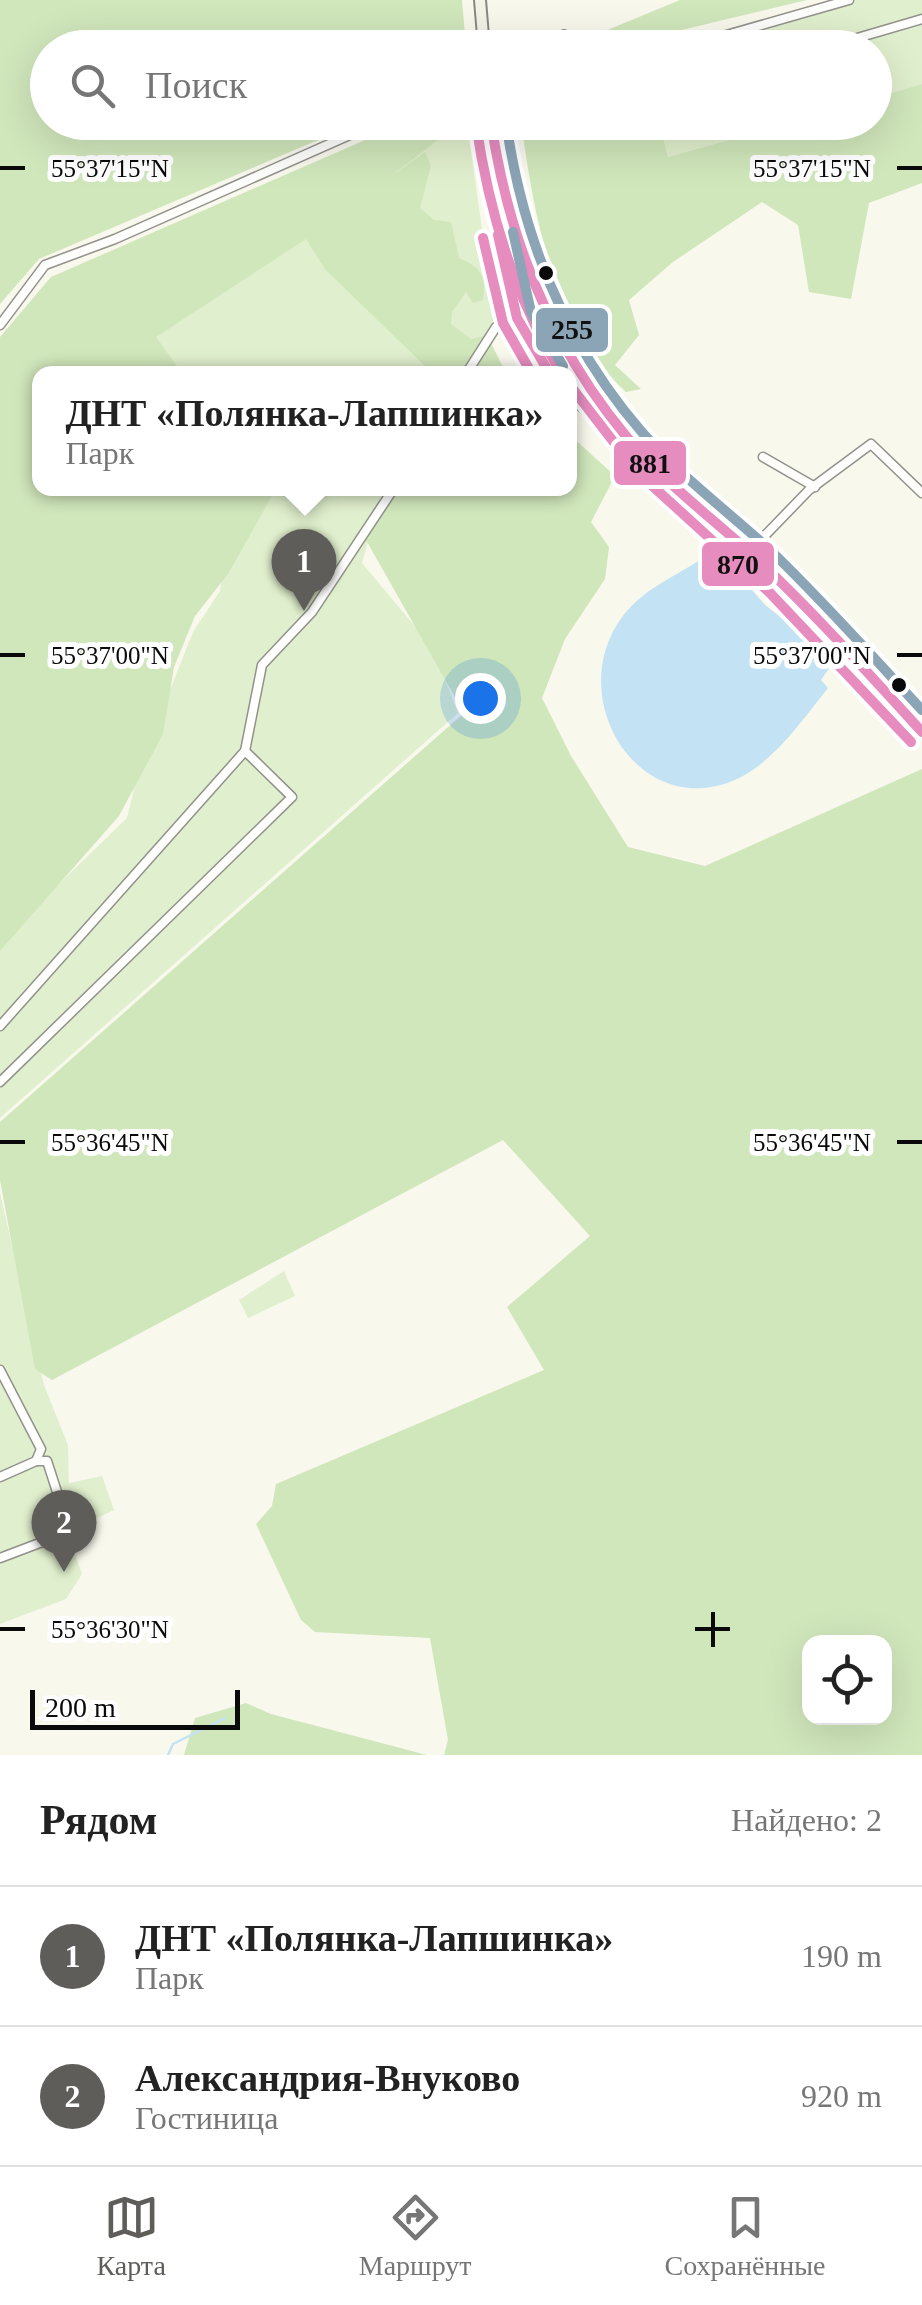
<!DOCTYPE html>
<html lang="ru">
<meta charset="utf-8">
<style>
:root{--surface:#fff;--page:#f2f2f2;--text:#222;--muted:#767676;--line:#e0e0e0;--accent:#5e5d59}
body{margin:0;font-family:"Times New Roman",serif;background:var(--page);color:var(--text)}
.controls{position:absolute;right:30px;bottom:30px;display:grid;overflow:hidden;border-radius:20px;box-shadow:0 10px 40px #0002}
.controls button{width:90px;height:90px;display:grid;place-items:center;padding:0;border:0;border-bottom:2px solid var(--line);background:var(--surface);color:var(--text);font:50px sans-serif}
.scale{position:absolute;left:30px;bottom:25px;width:210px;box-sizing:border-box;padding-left:10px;border:5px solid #0a0a0a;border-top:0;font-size:28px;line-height:35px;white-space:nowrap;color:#0a0a0a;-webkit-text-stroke:8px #fff;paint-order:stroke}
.you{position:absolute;left:480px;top:698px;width:35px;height:35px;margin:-25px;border:8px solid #fff;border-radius:50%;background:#1a73e8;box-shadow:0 0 0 15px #1a73e833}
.badge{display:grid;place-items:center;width:65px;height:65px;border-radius:50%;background:var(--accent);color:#fff;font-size:32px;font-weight:700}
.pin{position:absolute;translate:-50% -82px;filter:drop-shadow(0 2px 5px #0008)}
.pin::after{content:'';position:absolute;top:52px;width:35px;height:30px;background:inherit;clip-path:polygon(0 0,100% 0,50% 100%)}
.popup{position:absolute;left:32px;top:366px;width:545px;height:130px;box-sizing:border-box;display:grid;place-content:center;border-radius:20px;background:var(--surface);filter:drop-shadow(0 2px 8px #0005);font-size:32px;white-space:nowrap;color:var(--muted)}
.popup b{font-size:38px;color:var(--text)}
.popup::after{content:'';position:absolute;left:50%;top:100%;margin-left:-20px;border:20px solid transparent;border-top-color:var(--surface)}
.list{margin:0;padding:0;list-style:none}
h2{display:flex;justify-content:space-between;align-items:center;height:130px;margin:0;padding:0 40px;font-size:42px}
h2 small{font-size:32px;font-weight:400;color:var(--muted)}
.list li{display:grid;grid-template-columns:65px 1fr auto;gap:30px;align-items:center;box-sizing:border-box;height:140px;padding:0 40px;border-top:2px solid var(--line)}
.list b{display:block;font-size:38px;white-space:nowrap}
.list p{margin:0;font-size:32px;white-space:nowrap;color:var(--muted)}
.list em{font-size:32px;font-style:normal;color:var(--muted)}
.icon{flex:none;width:55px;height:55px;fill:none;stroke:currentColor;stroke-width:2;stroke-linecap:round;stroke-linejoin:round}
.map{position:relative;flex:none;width:922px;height:1755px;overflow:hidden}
.search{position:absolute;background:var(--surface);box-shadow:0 10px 40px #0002;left:30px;right:30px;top:30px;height:110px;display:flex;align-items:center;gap:25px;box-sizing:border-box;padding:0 35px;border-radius:55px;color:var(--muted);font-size:38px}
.sheet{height:410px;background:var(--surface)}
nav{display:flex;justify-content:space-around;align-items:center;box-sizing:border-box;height:140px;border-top:2px solid var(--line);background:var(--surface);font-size:28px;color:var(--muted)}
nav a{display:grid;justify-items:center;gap:5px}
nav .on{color:var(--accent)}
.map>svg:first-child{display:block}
.green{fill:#e0efcd}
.forest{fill:#d0e6bb;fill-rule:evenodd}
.water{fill:#c3e2f3}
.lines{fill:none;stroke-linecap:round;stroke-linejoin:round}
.stream{stroke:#c3e2f3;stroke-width:2.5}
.street-casing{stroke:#92918c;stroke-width:11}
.secondary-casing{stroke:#888883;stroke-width:14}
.street{stroke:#fefefc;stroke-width:8}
.secondary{stroke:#f4f3e7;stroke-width:10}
.bus-1-casing{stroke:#fff;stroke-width:18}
.bus-2-casing{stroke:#fff;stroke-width:18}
.bus-3-casing{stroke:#fff;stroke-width:18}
.bus-1{stroke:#e68cbe;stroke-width:10}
.bus-2{stroke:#e68cbe;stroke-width:10}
.bus-3{stroke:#8ba4b6;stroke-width:10}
.ticks{fill:none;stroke:#0a0a0a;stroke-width:4}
.bus-dot{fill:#0a0a0a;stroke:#fff;stroke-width:4}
.ticks-label{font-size:25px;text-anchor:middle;fill:#0a0a0a;stroke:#fff;stroke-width:10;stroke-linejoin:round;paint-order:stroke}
.line-badge{stroke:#fff;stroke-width:4}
.pale-badge-label{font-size:28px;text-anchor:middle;font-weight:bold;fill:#111}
</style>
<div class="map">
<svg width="922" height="1755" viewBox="0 0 922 1755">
<rect width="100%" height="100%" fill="#f9f8ed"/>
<g class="green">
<polygon points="856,0 922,0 922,84 875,98 874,48 688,48"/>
<polygon points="660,122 789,123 668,157"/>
<polygon points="450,123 467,123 497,335 468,373 168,373 143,333"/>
<path d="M 501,208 C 521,286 555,357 604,421 L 569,385 L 569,374 L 557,373 C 521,321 507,270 501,208 Z"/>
<polygon points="234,489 383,489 362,563 433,648 458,713 0,1118 0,941 127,818 139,768 193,632 220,591"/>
<polygon points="0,1193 44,1385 68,1445 69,1483 102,1476 114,1510 67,1532 82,1574 66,1599 0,1624"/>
<polygon points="284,1271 295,1296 248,1318 239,1300"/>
</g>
<g class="forest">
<polygon points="0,0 462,0 466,47 48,48 48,122 55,123 68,136 88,122 358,123 39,259 0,304"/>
<polygon points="680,0 807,0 611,47 605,31"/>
<path d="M 922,84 L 922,183 L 869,203 L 851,299 L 809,292 L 798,225 L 762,202 L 673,262 L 629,300 L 639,335 L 615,365 L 641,389 L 626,392 C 552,323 535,219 521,123 L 660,123 L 668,157 L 789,123 L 874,122 L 875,98 Z"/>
<path d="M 404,123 L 460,123 L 386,180 L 425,152 L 431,166 L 420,208 L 434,220 L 451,222 L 459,258 C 482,268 486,275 483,300 L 473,303 L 466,292 L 452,312 L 451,324 L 471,339 L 487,335 L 506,373 L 432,373 L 325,269 L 306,239 L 156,337 L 182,373 L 39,374 L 39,488 L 269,488 L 273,494 L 228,574 L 195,616 L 174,667 L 163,734 L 119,816 L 0,951 L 0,337 L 51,277 Z"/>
<path d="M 569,434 L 615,476 L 591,522 L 609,547 L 605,579 L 565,639 L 542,698 L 571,756 L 628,847 L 705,866 L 922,769 L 922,1755 L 444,1755 L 448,1740 L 430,1638 L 315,1632 L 301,1620 L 256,1524 L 272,1506 L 276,1484 L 544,1370 L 507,1307 L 590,1236 L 503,1140 L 52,1380 L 35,1369 L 0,1180 L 0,1122 L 464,713 L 366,540 L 396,489 L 569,488 ZM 810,1642 L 884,1642 L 884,1718 L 810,1718 Z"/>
<polygon points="246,1703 271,1714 427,1755 184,1755 195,1718"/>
</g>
<path class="water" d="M 716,549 L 765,605 L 835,660 L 821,680 L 828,688 C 803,719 774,762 737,779 C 641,823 564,701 620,620 C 644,585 684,574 716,549 Z"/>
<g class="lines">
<polyline class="stream" points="168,1755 173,1744 225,1718"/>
<defs>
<g id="street">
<polyline points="734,33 738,48"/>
<polyline points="564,36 570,48"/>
<polyline points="681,48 849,0"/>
<polyline points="823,48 922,19"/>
<polyline points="0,325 45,265 115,239 379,122"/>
<polyline points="466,374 496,327 517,318"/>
<polyline points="763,457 815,487"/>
<polyline points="749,552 809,490 871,444 922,493"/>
<polyline points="0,1026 245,751 262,665 312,612 394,488"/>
<polyline points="0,1082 292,797 245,751"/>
<polyline points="0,1370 41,1449 36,1461 0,1477"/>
<polyline points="36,1461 47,1461 58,1495"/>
<polyline points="0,1558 58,1536"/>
</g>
<g id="secondary">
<polyline points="480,0 484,48"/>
<polyline points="538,48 564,36"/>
<polyline points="491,122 493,154"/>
<path d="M 493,150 C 521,267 555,353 634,445"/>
<path d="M 494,171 C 494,243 506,315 550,374"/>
<polyline points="569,394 749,552 818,618 922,732"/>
</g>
</defs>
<use href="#street" class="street-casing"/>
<use href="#secondary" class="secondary-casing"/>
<use href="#street" class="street"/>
<use href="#secondary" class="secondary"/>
<defs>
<g id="bus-1">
<path d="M 491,122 C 510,250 559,365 647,460 C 682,497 723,527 760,562 C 817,616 869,674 922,732"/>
<polyline points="498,235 517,318 550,374"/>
</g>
<g id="bus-2">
<path d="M 476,124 C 489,213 514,297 562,374"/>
<polyline points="483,238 503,323 532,374"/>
<polyline points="569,384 636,471 770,593 911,742"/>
</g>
<g id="bus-3">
<path d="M 506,122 C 524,247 573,362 662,454 C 696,488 734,517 770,550 C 823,601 872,656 922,710"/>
<polyline points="513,232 531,312 563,366"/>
</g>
</defs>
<use href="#bus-1" class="bus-1-casing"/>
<use href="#bus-2" class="bus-2-casing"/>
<use href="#bus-3" class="bus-3-casing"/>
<use href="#bus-1" class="bus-1"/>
<use href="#bus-2" class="bus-2"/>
<use href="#bus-3" class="bus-3"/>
</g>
<path class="ticks" d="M 0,168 L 25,168M 897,168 L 922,168M 0,655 L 25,655M 897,655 L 922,655M 0,1142 L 25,1142M 897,1142 L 922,1142M 713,1612 L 713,1647M 0,1629 L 25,1629M 695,1629 L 730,1629"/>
<g class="bus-dot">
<circle cx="546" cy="273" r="9"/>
<circle cx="899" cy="685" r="9"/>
</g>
<g class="ticks-label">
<text x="110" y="177">55°37'15"N</text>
<text x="812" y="177">55°37'15"N</text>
<text x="110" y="664">55°37'00"N</text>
<text x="812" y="664">55°37'00"N</text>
<text x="110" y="1151">55°36'45"N</text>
<text x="812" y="1151">55°36'45"N</text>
<text x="110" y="1638">55°36'30"N</text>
</g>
<g class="line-badge">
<rect x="534" y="306" width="76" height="48" rx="10" fill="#8ba4b6"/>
<rect x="612" y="439" width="76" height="48" rx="10" fill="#e68cbe"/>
<rect x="700" y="540" width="76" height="48" rx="10" fill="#e68cbe"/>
</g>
<g class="pale-badge-label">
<text x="572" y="339">255</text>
<text x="650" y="473">881</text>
<text x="738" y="574">870</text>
</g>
</svg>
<div class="controls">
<button><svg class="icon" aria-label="locate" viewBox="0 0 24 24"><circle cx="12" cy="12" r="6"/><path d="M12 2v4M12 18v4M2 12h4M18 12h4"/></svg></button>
</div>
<div class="scale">200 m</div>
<div class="you"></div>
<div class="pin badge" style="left:304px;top:611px">1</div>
<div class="popup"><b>ДНТ «Полянка-Лапшинка»</b>Парк</div>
<div class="pin badge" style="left:64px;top:1572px">2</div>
<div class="search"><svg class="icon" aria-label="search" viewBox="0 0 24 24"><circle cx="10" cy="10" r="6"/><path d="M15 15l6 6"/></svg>Поиск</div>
</div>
<section class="sheet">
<h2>Рядом<small>Найдено: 2</small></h2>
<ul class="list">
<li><span class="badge">1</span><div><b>ДНТ «Полянка-Лапшинка»</b><p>Парк</p></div><em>190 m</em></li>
<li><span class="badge">2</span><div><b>Александрия-Внуково</b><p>Гостиница</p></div><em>920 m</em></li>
</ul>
</section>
<nav>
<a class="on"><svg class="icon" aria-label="map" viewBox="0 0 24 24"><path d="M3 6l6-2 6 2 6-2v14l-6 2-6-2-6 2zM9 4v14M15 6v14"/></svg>Карта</a>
<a><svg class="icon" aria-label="directions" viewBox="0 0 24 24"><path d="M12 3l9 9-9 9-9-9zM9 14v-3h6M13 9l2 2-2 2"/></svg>Маршрут</a>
<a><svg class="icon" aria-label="saved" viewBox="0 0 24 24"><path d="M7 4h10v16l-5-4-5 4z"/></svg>Сохранённые</a>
</nav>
